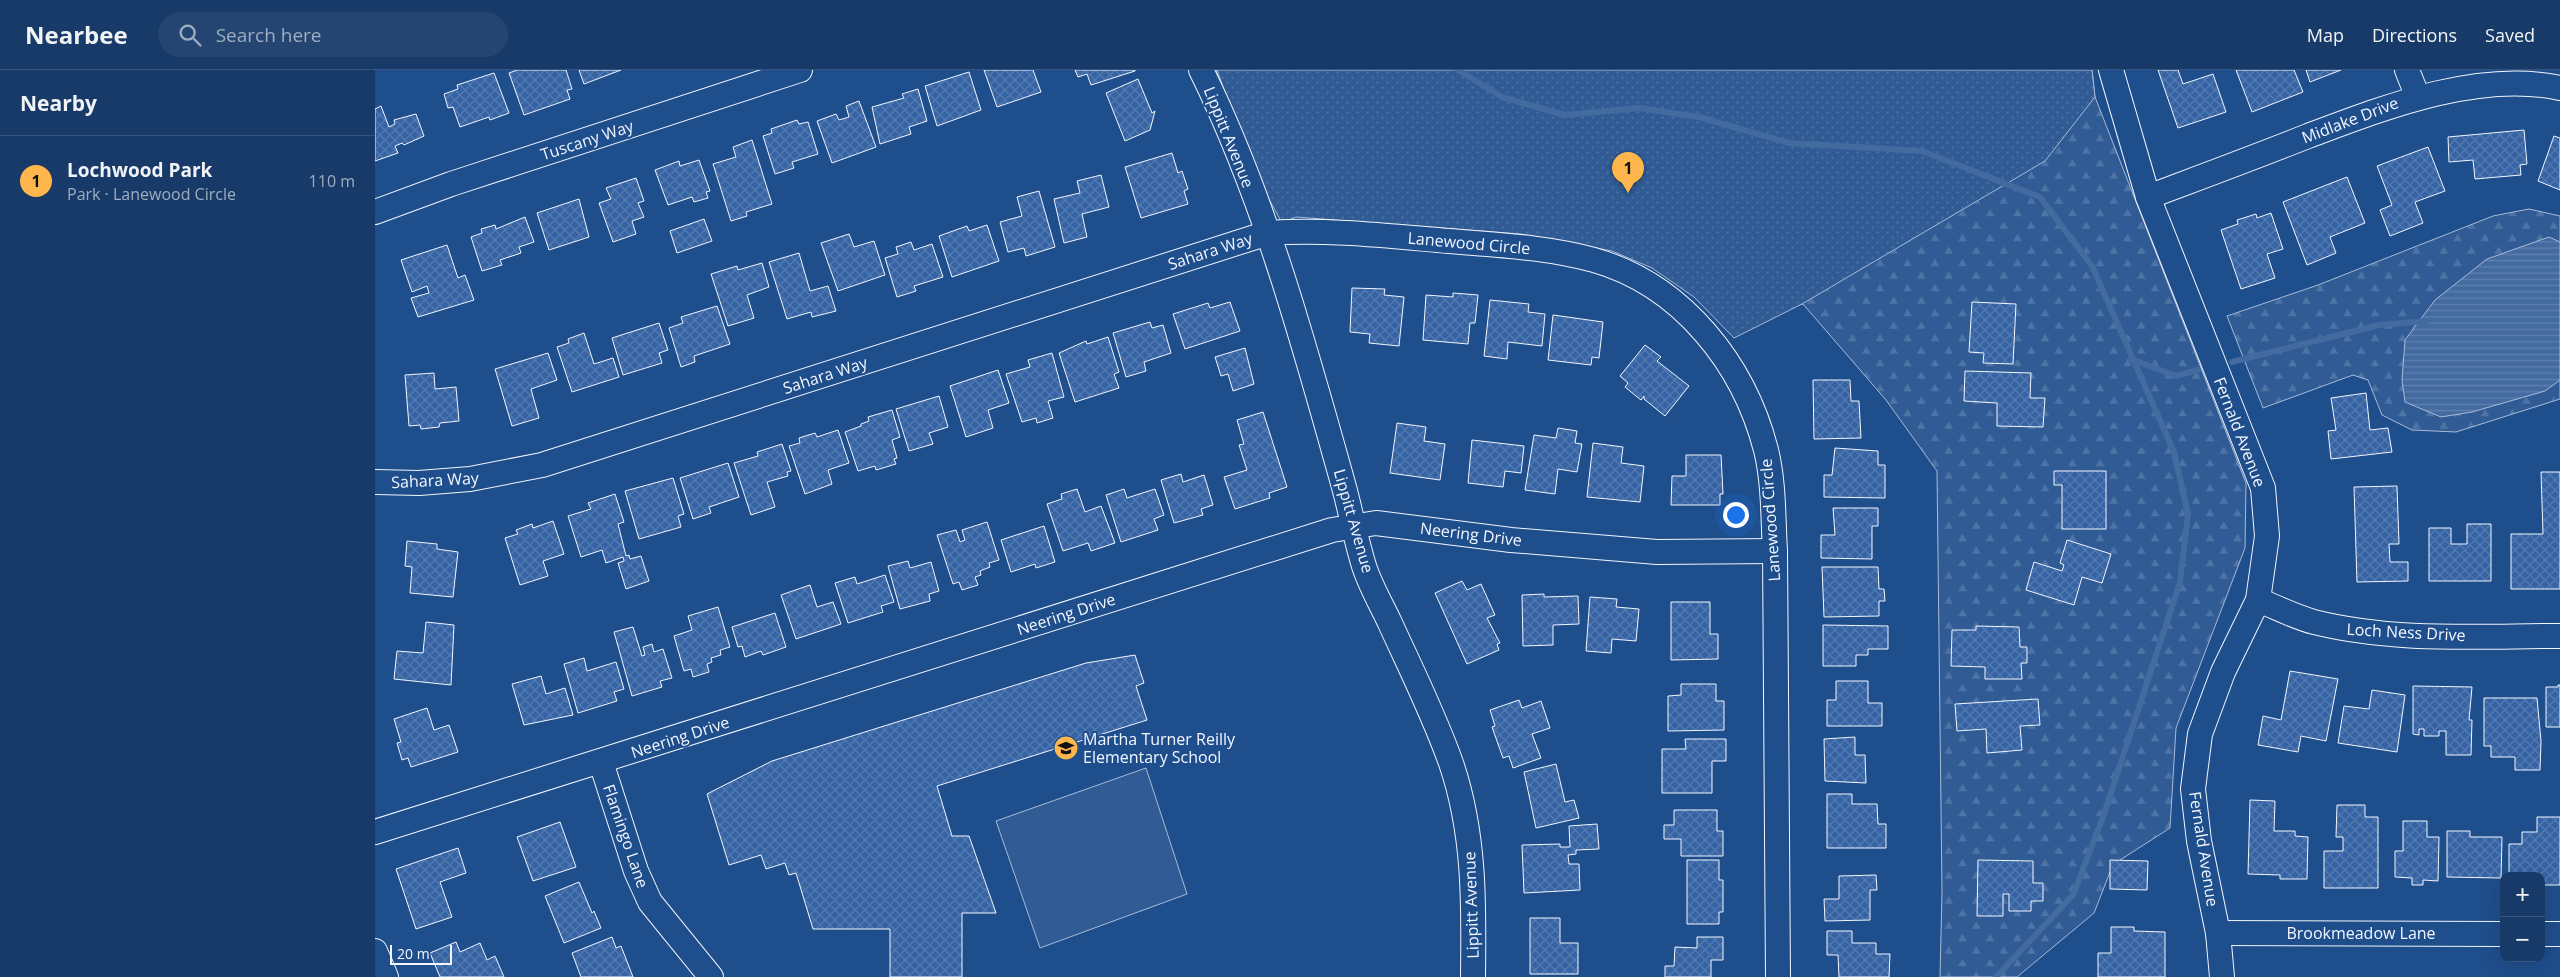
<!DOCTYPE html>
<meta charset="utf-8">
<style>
:root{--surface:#173a69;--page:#244571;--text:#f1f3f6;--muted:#9eadc0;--line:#36547d;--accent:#ffb74d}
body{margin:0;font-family:"Open Sans",sans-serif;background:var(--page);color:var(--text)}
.controls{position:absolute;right:15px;bottom:15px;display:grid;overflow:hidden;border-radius:10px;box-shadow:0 5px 20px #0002}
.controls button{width:45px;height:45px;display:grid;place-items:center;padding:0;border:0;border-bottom:1px solid var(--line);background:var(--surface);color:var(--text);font:25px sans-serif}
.scale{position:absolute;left:15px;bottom:12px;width:62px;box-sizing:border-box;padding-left:5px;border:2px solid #f2f6ff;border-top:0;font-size:14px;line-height:18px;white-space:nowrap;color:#f2f6ff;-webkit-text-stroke:4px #1f4e8c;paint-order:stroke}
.you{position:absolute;left:1360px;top:444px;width:18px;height:18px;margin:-12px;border:4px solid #fff;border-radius:50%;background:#1a73e8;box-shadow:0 0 0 8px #1a73e833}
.badge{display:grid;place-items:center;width:32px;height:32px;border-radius:50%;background:var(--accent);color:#111;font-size:16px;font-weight:700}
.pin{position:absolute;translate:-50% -41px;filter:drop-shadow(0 1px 2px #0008)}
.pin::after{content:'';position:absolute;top:26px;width:18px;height:15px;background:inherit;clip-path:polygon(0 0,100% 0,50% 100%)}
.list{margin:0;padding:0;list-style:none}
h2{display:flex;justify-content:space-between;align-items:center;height:65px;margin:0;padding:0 20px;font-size:21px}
h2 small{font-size:16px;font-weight:400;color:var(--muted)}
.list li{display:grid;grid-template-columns:32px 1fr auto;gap:15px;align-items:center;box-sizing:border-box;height:90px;padding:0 20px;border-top:1px solid var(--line)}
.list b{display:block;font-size:19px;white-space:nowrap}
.list p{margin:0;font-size:16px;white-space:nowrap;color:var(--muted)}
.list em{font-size:16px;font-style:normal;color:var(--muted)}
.icon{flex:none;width:28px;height:28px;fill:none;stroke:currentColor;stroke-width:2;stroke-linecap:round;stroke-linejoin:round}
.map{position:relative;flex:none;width:2185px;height:907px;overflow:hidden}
header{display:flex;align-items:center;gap:30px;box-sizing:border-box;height:70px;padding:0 25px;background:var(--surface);border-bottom:1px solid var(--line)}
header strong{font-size:24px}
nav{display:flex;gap:28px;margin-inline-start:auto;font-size:18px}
.search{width:350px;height:45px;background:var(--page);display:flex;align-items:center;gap:12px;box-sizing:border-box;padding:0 18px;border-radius:28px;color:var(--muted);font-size:19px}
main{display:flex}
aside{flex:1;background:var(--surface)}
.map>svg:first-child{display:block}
.built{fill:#305b95;stroke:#a8bbd7}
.forest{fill:url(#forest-firs);stroke:#a8bbd7}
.park{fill:url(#park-dots);stroke:#a8bbd7}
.water{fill:url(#water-rules);stroke:#a8bbd7}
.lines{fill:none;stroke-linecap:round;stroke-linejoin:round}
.stream{stroke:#446ba0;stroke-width:6}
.building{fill:url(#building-cross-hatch);stroke:#f2f6ff}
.minor-casing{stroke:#f2f6ff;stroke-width:26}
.minor{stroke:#1f4e8c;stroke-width:24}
.labels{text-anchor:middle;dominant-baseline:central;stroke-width:4;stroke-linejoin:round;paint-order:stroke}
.street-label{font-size:16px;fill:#f2f6ff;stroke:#1f4e8c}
.poi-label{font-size:16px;fill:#f2f6ff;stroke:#1f4e8c;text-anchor:start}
</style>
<header>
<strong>Nearbee</strong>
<div class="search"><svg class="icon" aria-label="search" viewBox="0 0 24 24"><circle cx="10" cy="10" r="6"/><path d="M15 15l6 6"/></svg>Search here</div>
<nav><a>Map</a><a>Directions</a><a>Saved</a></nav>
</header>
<main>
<aside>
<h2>Nearby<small></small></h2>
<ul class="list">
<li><span class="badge">1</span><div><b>Lochwood Park</b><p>Park · Lanewood Circle</p></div><em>110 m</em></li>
</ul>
</aside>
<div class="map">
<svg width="2185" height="907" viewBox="0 0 2185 907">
<defs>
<pattern id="forest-firs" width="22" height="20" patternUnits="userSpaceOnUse" patternTransform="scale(1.25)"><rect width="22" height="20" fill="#305b95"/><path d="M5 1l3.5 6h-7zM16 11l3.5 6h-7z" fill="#4e73a5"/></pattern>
<pattern id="park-dots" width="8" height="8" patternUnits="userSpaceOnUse" patternTransform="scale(1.25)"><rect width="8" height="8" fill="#305b95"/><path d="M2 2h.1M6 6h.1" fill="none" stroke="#4e73a5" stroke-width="1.8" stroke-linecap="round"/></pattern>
<pattern id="water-rules" width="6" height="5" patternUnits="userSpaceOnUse" patternTransform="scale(1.25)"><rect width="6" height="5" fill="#446ba0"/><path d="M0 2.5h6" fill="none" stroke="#5f81ae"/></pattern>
<pattern id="building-cross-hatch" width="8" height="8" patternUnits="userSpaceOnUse" patternTransform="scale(1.25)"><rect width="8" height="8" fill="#3563a3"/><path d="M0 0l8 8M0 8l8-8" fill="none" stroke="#537ab1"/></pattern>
</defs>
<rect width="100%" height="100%" fill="#1f4e8c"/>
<polygon class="built" points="771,698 812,824 665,878 621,751"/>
<g class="forest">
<polygon points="841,0 1717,0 1720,27 1871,413 1870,478 1801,658 1795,758 1745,790 1735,802 1719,843 1642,907 1565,907 1567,822 1562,401 1511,330 1428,234 1373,247 1315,205 1222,172 878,100"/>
<polygon points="2154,139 2185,146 2185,329 2081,362 2037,360 2007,345 1993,310 1978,305 1888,338 1852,246 1943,215 2118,146"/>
</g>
<polygon class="park" points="842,0 1717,0 1720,27 1670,91 1427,234 1359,268 1319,227 1277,198 1237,181 1146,164 921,147 907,153 878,100"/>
<polygon class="water" points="2174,167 2185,172 2185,310 2170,321 2097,342 2066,347 2030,332 2027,310 2030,270 2060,230 2112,189"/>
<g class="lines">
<g class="stream">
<polyline points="1083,0 1127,27 1190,45 1264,38 1324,47 1414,73 1547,81 1665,127 1717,196 1799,382 1813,444 1805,512 1728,747 1698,825 1621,907"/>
<polyline points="1756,289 1801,306 1823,300"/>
<polyline points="1857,292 2004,255 2052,251"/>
</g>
</g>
<g class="building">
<polygon points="142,0 191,0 197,19 192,20 195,29 149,45 134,3"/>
<polygon points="204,0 246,0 209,14"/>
<polygon points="609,0 658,0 666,22 622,37"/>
<polygon points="700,0 760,0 760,1 716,15 712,4 703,7"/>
<polygon points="1783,0 1803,0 1808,14 1838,4 1851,42 1803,58"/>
<polygon points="1861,0 1919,0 1928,22 1877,42"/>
<polygon points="1931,0 1966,0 1935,12"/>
<polygon points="594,2 606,40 562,56 550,16"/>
<polygon points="119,3 134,43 115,50 114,47 85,57 78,37 73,38 69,24 83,19 82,15"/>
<polygon points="763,9 777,43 780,41 775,60 750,71 731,23"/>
<polygon points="543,19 552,51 534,57 536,64 505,74 497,37 529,28 527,24"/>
<polygon points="484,31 501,77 457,93 442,51 461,44 464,50 474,47 471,36"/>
<polygon points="6,36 14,57 20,54 19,50 41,44 49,66 29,75 27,73 20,76 23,83 0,91 0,39"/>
<polygon points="422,50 424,54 433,52 443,84 417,92 419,98 400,104 388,66 397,63 396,59"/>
<polygon points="2149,60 2152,94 2145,95 2146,105 2100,109 2098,90 2074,92 2073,67"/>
<polygon points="2179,66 2185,68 2185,120 2163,111"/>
<polygon points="377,70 397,134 371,142 372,146 356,151 338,94 361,87 358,77"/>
<polygon points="2053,77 2070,121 2040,132 2048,153 2015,166 2005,140 2017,135 2002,96"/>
<polygon points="797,83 803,103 807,101 813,119 809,121 813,134 766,148 750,97"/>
<polygon points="324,90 335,121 331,122 333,128 319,132 317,127 293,135 280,100 304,91 305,96"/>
<polygon points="726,105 734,137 707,144 712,167 689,173 679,129 705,123 702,111"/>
<polygon points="1972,107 1990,153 1955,167 1961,183 1932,195 1908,132"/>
<polygon points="261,108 269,131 263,133 269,147 257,151 261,164 238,172 224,133 236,129 231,118"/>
<polygon points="664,121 680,177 651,186 649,178 633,182 625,152 647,146 642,127"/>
<polygon points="204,129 214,167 174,180 162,143"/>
<polygon points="1896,143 1908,179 1892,184 1900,208 1866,219 1846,160 1863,154 1862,150 1881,144 1882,148"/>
<polygon points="150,147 159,172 144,177 146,183 125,190 127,195 107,201 96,167 107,163 106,159 120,155 121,159"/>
<polygon points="329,149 337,171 302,183 295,161"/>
<polygon points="612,155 624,191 577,207 564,166 592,156 594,161"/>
<polygon points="474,164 479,177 499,171 510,205 463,221 446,173"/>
<polygon points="536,172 539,180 557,174 568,207 539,216 541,221 522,227 510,188 523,184 521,177"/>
<polygon points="72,175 83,208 90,205 99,230 43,247 36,228 54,223 52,216 37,222 26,190"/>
<polygon points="424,183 435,221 453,216 461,241 437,247 436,242 412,249 394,192"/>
<polygon points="387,193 394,217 372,225 379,248 353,256 336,204 362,196 363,200"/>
<polygon points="977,218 1010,219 1009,225 1029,227 1024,276 994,273 995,264 975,262"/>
<polygon points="1078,223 1103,225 1100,253 1095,253 1093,274 1048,270 1051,225 1078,227"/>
<polygon points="1115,230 1154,234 1153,242 1170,244 1167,276 1133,272 1132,289 1109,286"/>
<polygon points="855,232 865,261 810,279 798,244 833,233 835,238"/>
<polygon points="1597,232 1641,234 1638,294 1608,293 1609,283 1594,282"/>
<polygon points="342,236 355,274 319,286 320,292 306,297 294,258 308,253 306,247"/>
<polygon points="1178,245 1228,252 1224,288 1217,287 1216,295 1173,290"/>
<polygon points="775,252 777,258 788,255 796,283 769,292 771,301 751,307 738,263"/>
<polygon points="284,253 293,280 284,283 287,293 248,305 237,268"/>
<polygon points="209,263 219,294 238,288 244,307 197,322 182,277 194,273 193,269"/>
<polygon points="733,267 744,302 739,304 744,318 700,332 684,283 711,271 712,274"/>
<polygon points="1270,275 1286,287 1282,291 1314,316 1290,346 1269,329 1269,326 1266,330 1250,317 1253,313 1245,306"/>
<polygon points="870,278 879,314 858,321 853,304 846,306 840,287"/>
<polygon points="173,283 182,310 156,319 164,348 137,356 120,299"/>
<polygon points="677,283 689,327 673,331 678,348 662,353 661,348 647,352 631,304 655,297 653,290"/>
<polygon points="623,300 634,333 613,340 618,358 591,367 575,316"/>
<polygon points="1590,301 1656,303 1655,328 1670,328 1668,357 1622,356 1622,333 1589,331"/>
<polygon points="59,303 60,319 81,317 84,351 65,353 64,357 46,359 45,355 34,356 30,305"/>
<polygon points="1438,310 1475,310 1476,331 1484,331 1486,368 1439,369"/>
<polygon points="1991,323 1995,360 2013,358 2017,382 1956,389 1953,361 1961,360 1956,328"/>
<polygon points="564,326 573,357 554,363 558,374 534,381 521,339"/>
<polygon points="517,340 525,367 517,370 522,388 519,389 521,394 501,400 500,396 483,401 470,362 486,356 486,354 494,351 493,347"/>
<polygon points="888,342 912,417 894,423 895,428 860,439 849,407 872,400 864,375 869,374 862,350"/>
<polygon points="1022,353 1051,357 1049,371 1070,374 1065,410 1015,403"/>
<polygon points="1183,358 1202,361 1200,373 1207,374 1202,402 1183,399 1180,424 1150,420 1159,365 1181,368"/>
<polygon points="463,360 474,393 453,400 457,414 430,424 414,376 425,373 424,368 440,363 442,367"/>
<polygon points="1097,370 1149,376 1146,403 1130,401 1128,417 1093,413"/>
<polygon points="1218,373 1248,377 1246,393 1269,396 1265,432 1212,427"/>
<polygon points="407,374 416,401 412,402 413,406 392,412 400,437 376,445 359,393 383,386 382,382"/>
<polygon points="1460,378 1503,381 1503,395 1510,395 1510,428 1449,427 1449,405 1457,405"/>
<polygon points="1311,385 1346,385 1348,424 1345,424 1345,435 1296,435 1297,406 1311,406"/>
<polygon points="353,393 364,427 334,437 336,443 318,449 305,408"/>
<polygon points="1679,401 1731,401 1731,459 1687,459 1687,415 1679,415"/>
<polygon points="2166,402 2185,402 2185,519 2136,519 2136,464 2168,464"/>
<polygon points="806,404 808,412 829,405 838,435 826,439 828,445 799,453 786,410"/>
<polygon points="298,408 309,444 303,446 306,457 264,469 250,421"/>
<polygon points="2022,416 2024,474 2014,474 2015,492 2033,492 2033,511 1982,512 1979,417"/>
<polygon points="702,419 710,442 726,436 740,473 716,481 713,473 688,481 672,434 687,429 686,424"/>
<polygon points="749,419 752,428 780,419 789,445 779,449 783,460 746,472 731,425"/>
<polygon points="240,424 249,452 243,454 251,486 254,485 255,489 266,486 274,511 251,519 243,493 249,491 248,487 231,493 227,480 206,487 193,446 216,439 213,433"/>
<polygon points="1458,438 1503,438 1503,456 1497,456 1497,489 1446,488 1446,465 1460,465"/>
<polygon points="178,451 189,484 168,491 173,506 145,515 130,468 143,464 141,460 157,454 158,458"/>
<polygon points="612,452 624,490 614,493 615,497 605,501 606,505 600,507 603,515 587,520 584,512 578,514 562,465 581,460 585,472 590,470 587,460"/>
<polygon points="2092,454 2116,454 2116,511 2054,511 2054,458 2076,458 2076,474 2092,474"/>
<polygon points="669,456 680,492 661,498 660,494 636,502 626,470"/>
<polygon points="1692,470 1736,484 1727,513 1707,507 1699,535 1651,520 1659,492 1687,501 1689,495 1685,493"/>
<polygon points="32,471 62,474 62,479 83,482 78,527 35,523 37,497 30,496"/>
<polygon points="533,491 535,498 556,492 564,521 554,524 555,531 525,539 513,496"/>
<polygon points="1447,497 1503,497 1504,519 1509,519 1510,531 1504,531 1504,546 1449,547"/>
<polygon points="510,505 519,532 506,536 508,542 473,553 460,513 480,507 482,514"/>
<polygon points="1087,511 1092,520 1106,514 1120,545 1112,548 1125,573 1122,574 1124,580 1092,594 1060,523"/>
<polygon points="435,515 442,537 458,532 466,554 421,569 406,525"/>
<polygon points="1169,524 1169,527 1203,526 1204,554 1178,555 1178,575 1148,576 1147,525"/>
<polygon points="1215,527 1242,529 1241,537 1264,539 1261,571 1237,569 1236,583 1211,581"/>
<polygon points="1296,532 1335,532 1335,564 1343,564 1343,589 1296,590"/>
<polygon points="343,537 355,577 345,580 346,585 336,588 337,592 332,594 334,602 318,607 316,599 309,601 299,566 317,560 313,546"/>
<polygon points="400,543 411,577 388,585 386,581 370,587 367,576 363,577 357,557"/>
<polygon points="51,552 79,555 76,615 19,609 22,581 48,583"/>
<polygon points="1448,555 1513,556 1513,579 1493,579 1493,585 1481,585 1481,596 1448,596"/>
<polygon points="1601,556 1644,557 1645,577 1652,577 1652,593 1646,593 1647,609 1610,609 1610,597 1576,596 1577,560 1601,560"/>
<polygon points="258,557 267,586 270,585 268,577 277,574 279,582 288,579 297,608 285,611 287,617 257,626 239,562"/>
<polygon points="760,585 769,613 761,616 772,650 562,716 577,766 594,766 621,843 587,843 587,907 515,907 515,859 438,859 421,803 414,805 410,793 391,799 386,785 354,795 332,724 397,691 711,593"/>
<polygon points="209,588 212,601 241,592 249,619 239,622 242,631 203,643 189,594"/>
<polygon points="1915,601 1963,609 1951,671 1926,666 1923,682 1883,675 1888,646 1906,650"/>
<polygon points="166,606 171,624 190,618 198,645 149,655 137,614"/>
<polygon points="1461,611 1493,611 1493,633 1507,633 1507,656 1452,656 1452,630 1461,630"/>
<polygon points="1306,614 1341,614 1341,631 1349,631 1349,660 1293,661 1293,626 1306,625"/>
<polygon points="2183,615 2185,615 2185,657 2171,657 2171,617 2183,617"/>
<polygon points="2038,616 2097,617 2094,650 2097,650 2096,685 2071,685 2071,661 2064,661 2064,666 2049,666 2049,659 2044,659 2044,665 2038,664"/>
<polygon points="1997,620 2030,625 2022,682 1963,673 1969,636 1994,639"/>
<polygon points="2109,628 2162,628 2166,671 2165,700 2140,700 2140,687 2116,687 2116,676 2109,676"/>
<polygon points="1663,629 1665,655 1645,656 1647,680 1612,683 1611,659 1582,661 1580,634"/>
<polygon points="1144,630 1147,638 1166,631 1175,658 1157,664 1166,688 1138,698 1134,686 1128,688 1117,657 1120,656 1115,640"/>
<polygon points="52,638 59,660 74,655 83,682 36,697 33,688 27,690 22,673 26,672 19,649"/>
<polygon points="1480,667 1480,685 1490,685 1491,713 1450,711 1449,669"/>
<polygon points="1310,669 1351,669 1351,691 1337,691 1337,723 1287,723 1287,679 1311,679"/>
<polygon points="1181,694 1190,732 1199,730 1204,748 1161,758 1149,702"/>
<polygon points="1452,724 1477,724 1477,734 1502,734 1503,754 1511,754 1511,778 1452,778"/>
<polygon points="1875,730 1900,731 1899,761 1920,761 1920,766 1933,767 1932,809 1905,809 1905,805 1873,804"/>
<polygon points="1962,735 1990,735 1990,747 2003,747 2003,818 1949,818 1949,781 1968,781 1968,767 1961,767"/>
<polygon points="1299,740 1342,740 1342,761 1348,761 1348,786 1306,786 1306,769 1289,769 1289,755 1299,755"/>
<polygon points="2162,747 2185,747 2185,815 2166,815 2166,806 2134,806 2134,774 2147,774 2147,762 2162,762"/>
<polygon points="2028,751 2052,751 2052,767 2064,767 2063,811 2048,810 2048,815 2037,815 2037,808 2020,807 2020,781 2028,781"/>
<polygon points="185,752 201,797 158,811 142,767"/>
<polygon points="1222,754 1224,779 1201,780 1201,784 1193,785 1194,794 1204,794 1205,820 1149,823 1147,775 1185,774 1185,777 1195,777 1194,756"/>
<polygon points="2072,761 2095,761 2095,767 2127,767 2126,808 2072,807"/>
<polygon points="83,778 91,803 65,812 77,847 41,859 21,799"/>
<polygon points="1312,790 1344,790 1344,810 1348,810 1348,842 1344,842 1344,854 1312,854"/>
<polygon points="1603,790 1658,791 1658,813 1668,813 1668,831 1656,831 1656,841 1634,841 1634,824 1628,824 1628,846 1602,846"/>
<polygon points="1735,790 1773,791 1772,820 1735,819"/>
<polygon points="1501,805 1502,820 1495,820 1495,850 1450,851 1449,829 1464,829 1464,806"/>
<polygon points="204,812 217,843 219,841 226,858 189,873 170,826"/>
<polygon points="1155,848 1185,848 1185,873 1203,873 1203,904 1155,904"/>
<polygon points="1736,857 1759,857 1759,861 1790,862 1790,907 1723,907 1723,883 1736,883"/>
<polygon points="1452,861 1477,861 1477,873 1501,873 1501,884 1515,884 1514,907 1464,907 1463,885 1452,885"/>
<polygon points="237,867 241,878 246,876 258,907 206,907 197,883"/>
<polygon points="1322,867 1348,867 1348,890 1336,890 1336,907 1290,907 1290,896 1299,896 1300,877 1322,878"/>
<polygon points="81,872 85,882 105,873 112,890 120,886 129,907 65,907 55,883"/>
</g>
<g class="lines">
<defs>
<g id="minor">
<path d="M 826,0 C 890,129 930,278 969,417 C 976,443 981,470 989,496 C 995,515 1006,534 1015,553 C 1036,599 1059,645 1076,693 C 1100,763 1099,835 1098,907"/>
<polyline points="1736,0 1773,127 1888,418 1892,466 1883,530 1848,602 1825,664 1818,719 1824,771 1843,863 1847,907"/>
<polyline points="2032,0 2042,25"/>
<path d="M 1773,127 C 1826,107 1880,87 1933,66 C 2008,38 2103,0 2185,18"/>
<polyline points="0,142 76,114 425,0"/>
<path d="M 0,412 L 44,413 L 95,409 L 167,395 L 893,163 C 953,159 1014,166 1074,171 C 1123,175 1171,177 1219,190 C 1307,215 1369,294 1391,380 C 1399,412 1398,448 1400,481 L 1403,907"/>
<path d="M 1883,530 C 1901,537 1920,547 1939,552 C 2019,572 2104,566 2185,566"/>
<polyline points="226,692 261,801 275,832 336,907"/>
<polyline points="0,762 957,460 1001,453 1136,470 1282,482 1400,481"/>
<polyline points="1843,863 2129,864"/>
<polyline points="2166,864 2185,864"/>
<polyline points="0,881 11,907"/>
</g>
</defs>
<use href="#minor" class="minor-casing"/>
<use href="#minor" class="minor"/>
</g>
<defs>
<symbol id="school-disc" viewBox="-11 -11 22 22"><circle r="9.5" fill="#ffb74d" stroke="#1f4e8c"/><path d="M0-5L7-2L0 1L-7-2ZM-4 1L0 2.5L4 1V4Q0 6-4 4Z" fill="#111"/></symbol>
</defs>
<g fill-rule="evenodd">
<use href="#school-disc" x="677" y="664" width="28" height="28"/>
</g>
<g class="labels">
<g class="street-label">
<text transform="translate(1975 50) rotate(-21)">Midlake Drive</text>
<text transform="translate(854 67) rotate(68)">Lippitt Avenue</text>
<text transform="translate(212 70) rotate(-18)">Tuscany Way</text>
<text transform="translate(1094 173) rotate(5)">Lanewood Circle</text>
<text transform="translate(835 181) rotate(-18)">Sahara Way</text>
<text transform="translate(450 305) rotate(-18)">Sahara Way</text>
<text transform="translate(1865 362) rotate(69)">Fernald Avenue</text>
<text transform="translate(60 410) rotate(-3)">Sahara Way</text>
<text transform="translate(1395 450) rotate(-94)">Lanewood Circle</text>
<text transform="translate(979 451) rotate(74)">Lippitt Avenue</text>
<text transform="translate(1096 464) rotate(7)">Neering Drive</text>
<text transform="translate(691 544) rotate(-18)">Neering Drive</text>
<text transform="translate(2031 562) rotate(3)">Loch Ness Drive</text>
<text transform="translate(305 667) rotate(-18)">Neering Drive</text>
<text transform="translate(251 766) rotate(71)">Flamingo Lane</text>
<text transform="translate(1829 779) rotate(81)">Fernald Avenue</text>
<text transform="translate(1096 835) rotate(-92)">Lippitt Avenue</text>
<text x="1986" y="863">Brookmeadow Lane</text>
</g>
<g class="poi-label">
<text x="708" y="669">Martha Turner Reilly<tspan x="708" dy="18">Elementary School</tspan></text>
</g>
</g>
</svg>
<div class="controls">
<button>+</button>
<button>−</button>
</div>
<div class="scale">20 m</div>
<div class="you"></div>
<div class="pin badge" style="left:1253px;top:123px">1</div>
</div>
</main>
